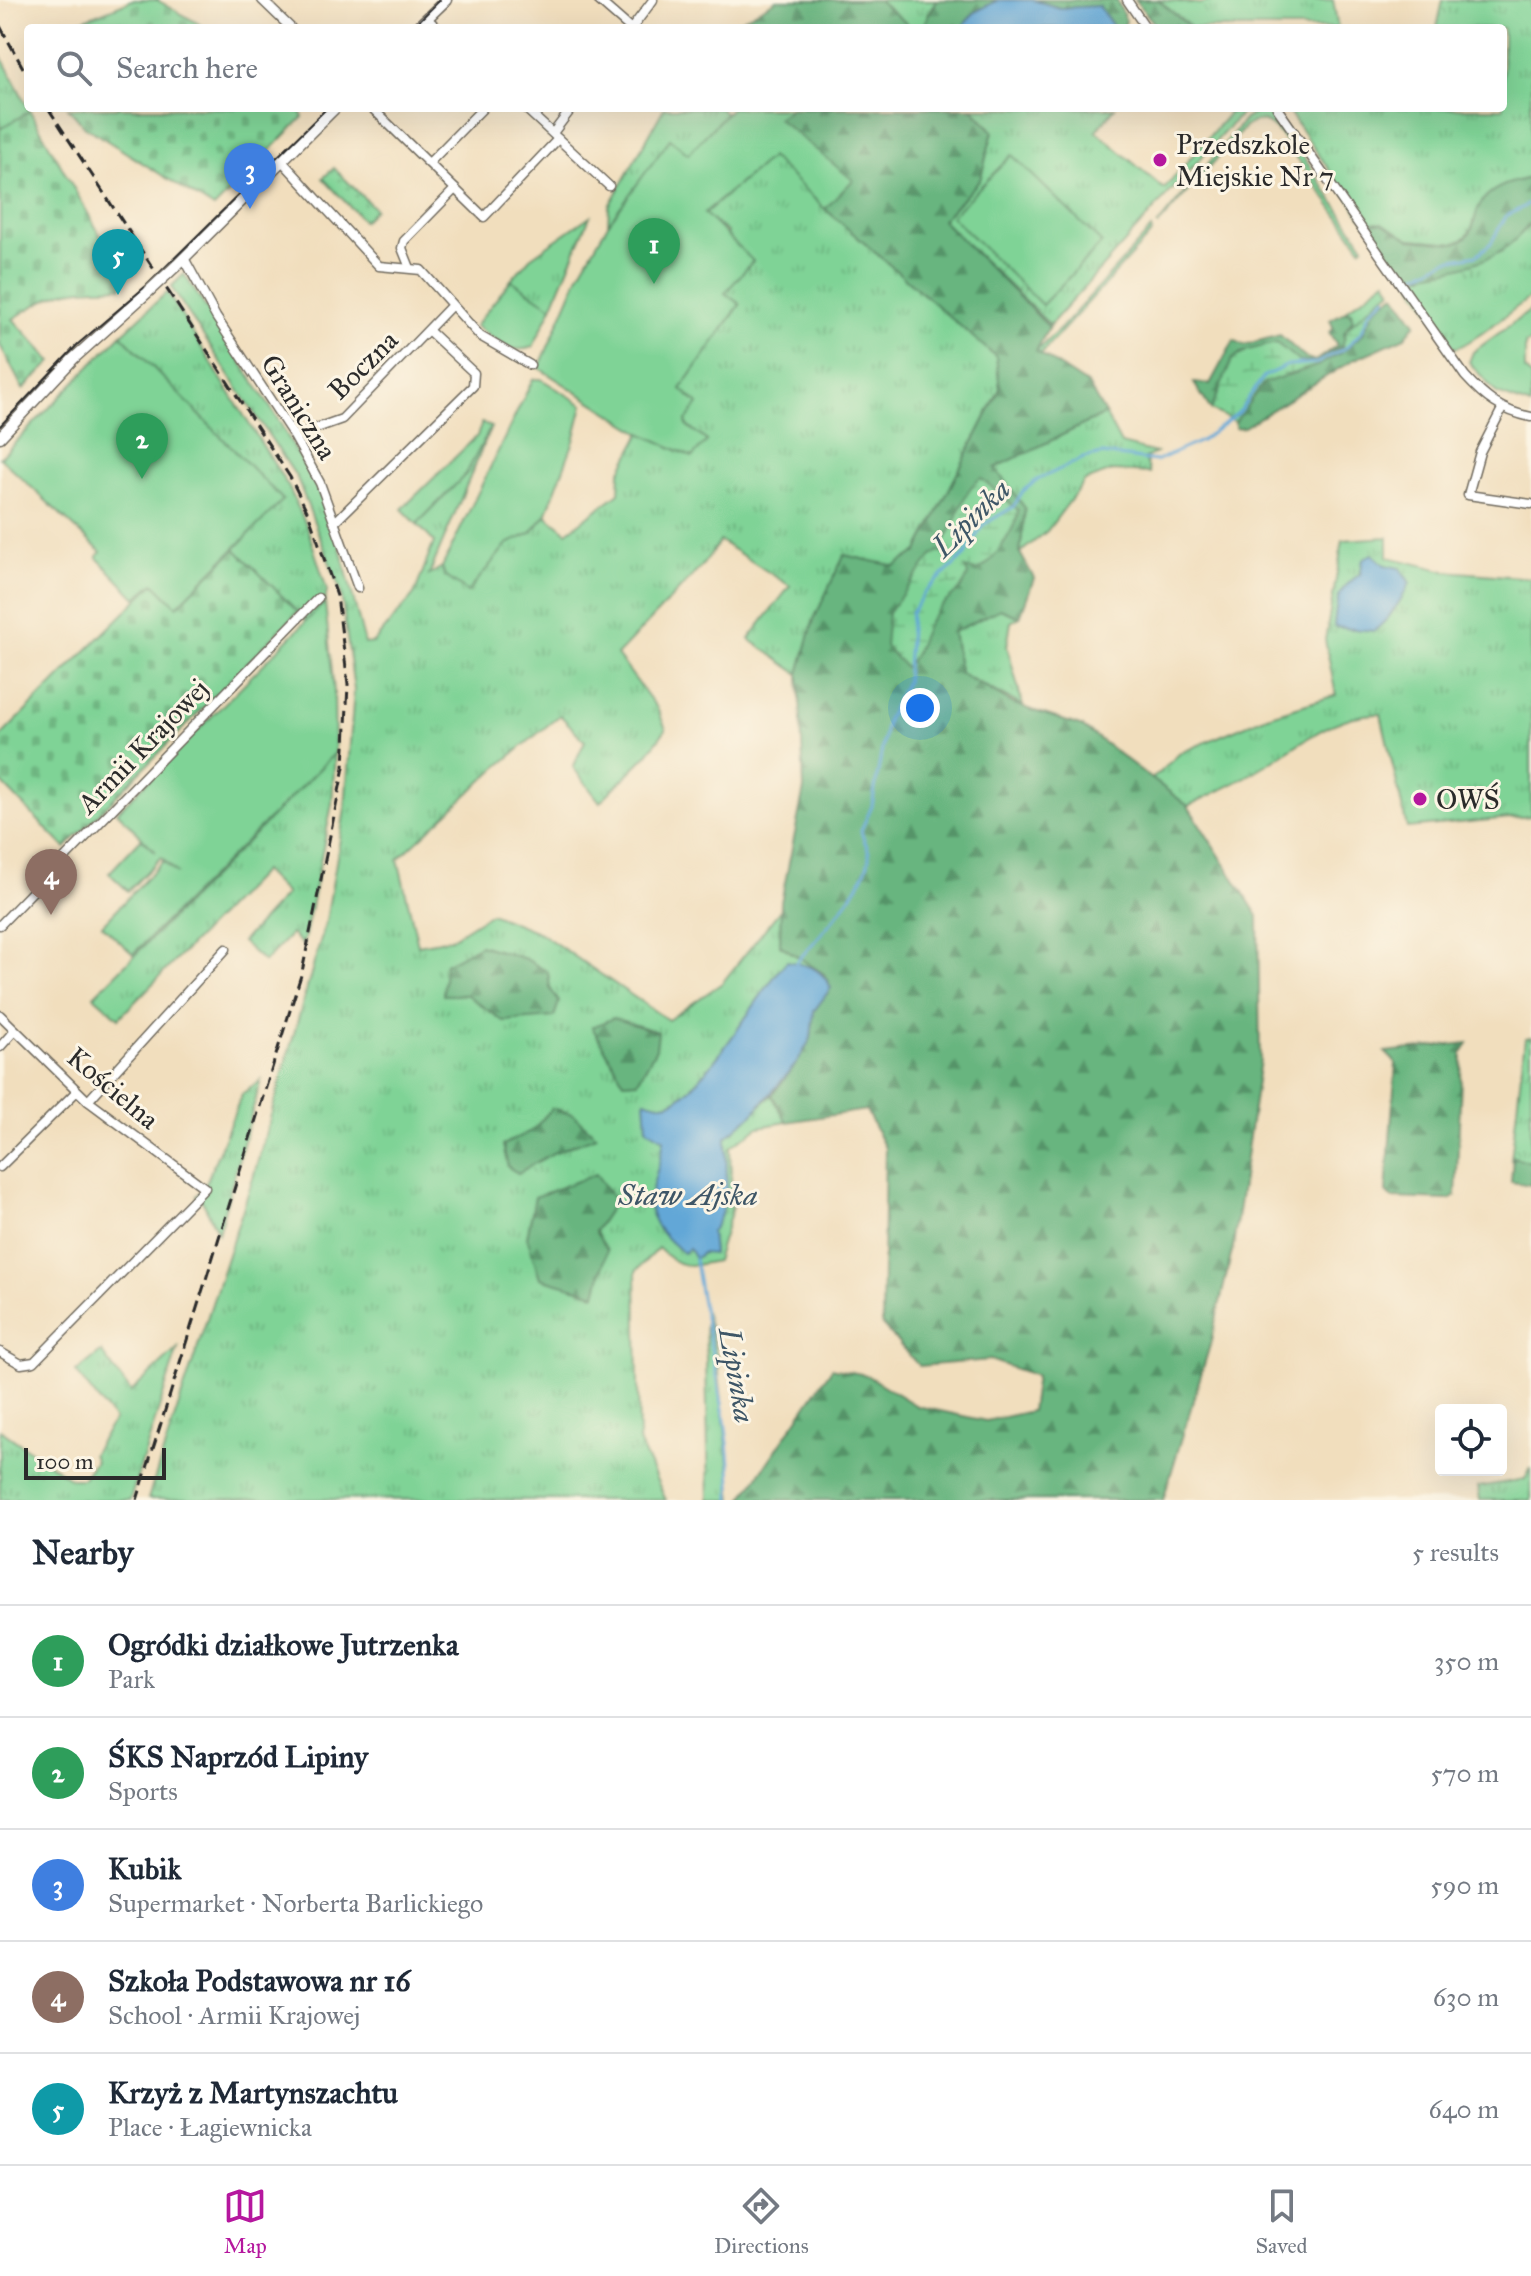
<!DOCTYPE html>
<meta charset="utf-8">
<style>
:root{--surface:#fff;--page:#f2f2f3;--text:#1f2937;--muted:#747a83;--line:#e0e1e3;--accent:#b5179e}
body{margin:0;font-family:"IM FELL Great Primer",serif;background:var(--page);color:var(--text)}
.controls{position:absolute;right:24px;bottom:24px;display:grid;overflow:hidden;border-radius:8px;box-shadow:0 8px 32px #0002}
.controls button{width:72px;height:72px;display:grid;place-items:center;padding:0;border:0;border-bottom:2px solid var(--line);background:var(--surface);color:var(--text);font:40px sans-serif}
.scale{position:absolute;left:24px;bottom:20px;width:142px;box-sizing:border-box;padding-left:8px;border:4px solid #2b2b2b;border-top:0;font-size:22px;line-height:28px;white-space:nowrap;color:#2b2b2b;-webkit-text-stroke:6px #fcf5e5;paint-order:stroke}
.you{position:absolute;left:920px;top:708px;width:28px;height:28px;margin:-20px;border:6px solid #fff;border-radius:50%;background:#1a73e8;box-shadow:0 0 0 12px #1a73e833}
.badge{display:grid;place-items:center;width:52px;height:52px;border-radius:50%;background:var(--accent);color:#fff;font-size:26px;font-weight:700}
.pin{position:absolute;translate:-50% -66px;filter:drop-shadow(0 2px 4px #0008)}
.pin::after{content:'';position:absolute;top:42px;width:28px;height:24px;background:inherit;clip-path:polygon(0 0,100% 0,50% 100%)}
.list{margin:0;padding:0;list-style:none}
h2{display:flex;justify-content:space-between;align-items:center;height:104px;margin:0;padding:0 32px;font-size:34px}
h2 small{font-size:26px;font-weight:400;color:var(--muted)}
.list li{display:grid;grid-template-columns:52px 1fr auto;gap:24px;align-items:center;box-sizing:border-box;height:112px;padding:0 32px;border-top:2px solid var(--line)}
.list b{display:block;font-size:30px;white-space:nowrap}
.list p{margin:0;font-size:26px;white-space:nowrap;color:var(--muted)}
.list em{font-size:26px;font-style:normal;color:var(--muted)}
.icon{flex:none;width:44px;height:44px;fill:none;stroke:currentColor;stroke-width:2;stroke-linecap:round;stroke-linejoin:round}
.map{position:relative;flex:none;width:1531px;height:1500px;overflow:hidden}
.search{position:absolute;background:var(--surface);box-shadow:0 8px 32px #0002;left:24px;right:24px;top:24px;height:88px;display:flex;align-items:center;gap:20px;box-sizing:border-box;padding:0 28px;border-radius:8px;color:var(--muted);font-size:30px}
.sheet{height:664px;background:var(--surface)}
nav{display:flex;justify-content:space-around;align-items:center;box-sizing:border-box;height:112px;border-top:2px solid var(--line);background:var(--surface);font-size:22px;color:var(--muted)}
nav a{display:grid;justify-items:center;gap:4px}
nav .on{color:var(--accent)}
.map>svg:first-child{display:block}
.grass{fill:url(#grass-tufts);stroke:#557f60;stroke-width:2}
.forest{fill:url(#forest-firs);stroke:#497055;stroke-width:2}
.wetland{fill:url(#wetland-marsh);stroke:#557f60;stroke-width:2}
.cemetery{fill:url(#cemetery-stones);stroke:#557f60;stroke-width:2}
.park{fill:url(#park-dots);stroke:#557f60;stroke-width:2}
.garden{fill:#7fd396;stroke:#557f60;stroke-width:2}
.water{fill:#62a7d7;stroke:#466981;stroke-width:2}
.lines{fill:none;stroke-linecap:round;stroke-linejoin:round}
.stream{stroke:#62a7d7;stroke-width:3}
.minor-casing{stroke:#706a5e;stroke-width:11}
.tertiary-casing{stroke:#706a5e;stroke-width:13}
.minor{stroke:#fff;stroke-width:8}
.tertiary{stroke:#fff;stroke-width:10}
.tram{stroke:#2b2b2b;stroke-width:2}
.rail{stroke:#2b2b2b;stroke-width:3;stroke-dasharray:12 6;stroke-linecap:butt}
.tertiary-bridge-casing{stroke:#706a5e;stroke-width:13;stroke-linecap:butt}
.tertiary-bridge{stroke:#fff;stroke-width:10}
.poi-dot{fill:#b5179e;stroke:#fcf5e5;stroke-width:3}
.labels{text-anchor:middle;dominant-baseline:central;stroke-width:6;stroke-linejoin:round;paint-order:stroke}
.poi-label{font-size:28px;fill:#2b2b2b;stroke:#fcf5e5;text-anchor:start}
.street-label{font-size:28px;fill:#2b2b2b;stroke:#fcf5e5}
.water-label{font-size:30px;font-style:italic;fill:#3e5667;stroke:#fcf5e5}
</style>
<div class="map">
<svg width="1531" height="1500" viewBox="0 0 1531 1500">
<defs>
<pattern id="grass-tufts" width="24" height="20" patternUnits="userSpaceOnUse" patternTransform="scale(2)"><rect width="24" height="20" fill="#7fd396"/><path d="M3 7l-1-3M5 7V3M7 7l1-3M15 17l-1-3M17 17v-4M19 17l1-3" fill="none" stroke="#6eb581"/></pattern>
<pattern id="forest-firs" width="22" height="20" patternUnits="userSpaceOnUse" patternTransform="scale(2)"><rect width="22" height="20" fill="#67b57f"/><path d="M5 1l3.5 6h-7zM16 11l3.5 6h-7z" fill="#559368"/></pattern>
<pattern id="wetland-marsh" width="20" height="14" patternUnits="userSpaceOnUse" patternTransform="scale(2)"><rect width="20" height="14" fill="#7fd396"/><path d="M1 5h8M5 5V1M11 12h8M15 12V8" fill="none" stroke="#6eb581"/></pattern>
<pattern id="cemetery-stones" width="16" height="16" patternUnits="userSpaceOnUse" patternTransform="scale(2)"><rect width="16" height="16" fill="#7fd396"/><path d="M2 7V4a2 2 0 0 1 4 0v3zM10 15v-3a2 2 0 0 1 4 0v3z" fill="#6eb581"/></pattern>
<pattern id="park-dots" width="8" height="8" patternUnits="userSpaceOnUse" patternTransform="scale(2)"><rect width="8" height="8" fill="#7fd396"/><path d="M2 2h.1M6 6h.1" fill="none" stroke="#6eb581" stroke-width="1.8" stroke-linecap="round"/></pattern>
</defs>
<rect width="100%" height="100%" fill="#fcf5e5"/>
<filter id="ink" filterUnits="userSpaceOnUse"><feTurbulence type="fractalNoise" baseFrequency=".0125" numOctaves="2"/><feDisplacementMap in="SourceGraphic" scale="16" xChannelSelector="R" yChannelSelector="G"/><feConvolveMatrix kernelMatrix="1 2 1 2 8 2 1 2 1" color-interpolation-filters="sRGB"/></filter>
<filter id="wash" filterUnits="userSpaceOnUse"><feTurbulence type="fractalNoise" baseFrequency=".006" numOctaves="4" result="noise"/><feDisplacementMap in="SourceGraphic" scale="32" xChannelSelector="R" yChannelSelector="G"/><feGaussianBlur stdDeviation="1.8" result="paint"/><feColorMatrix in="noise" values="0 0 0 0 0 0 0 0 0 0 0 0 0 0 0 0 0 1.4 0 .05"/><feComposite in="paint" operator="in"/></filter>
<g filter="url(#wash)">
<rect width="100%" height="100%" fill="#f1debd"/>
<g class="grass">
<polygon points="878,0 936,0 922,28 912,28"/>
<polygon points="1158,0 1201,4 1214,0 1333,0 1338,28 1191,28"/>
<path d="M 1443,0 L 1531,0 L 1531,178 C 1516,181 1496,186 1485,199 C 1470,215 1480,234 1455,243 L 1410,239 L 1378,222 L 1366,223 L 1286,108 L 1503,108 L 1503,28 L 1437,28 Z"/>
<polygon points="0,54 30,111 0,129"/>
<polygon points="664,108 719,108 726,114 688,155 670,140 608,224 609,206"/>
<polygon points="972,108 1115,108 1096,131 1164,189 1230,112 1226,108 1246,108 1050,325 942,220 980,180 993,131"/>
<path d="M 1263,108 L 1289,136 L 1364,246 L 1361,248 L 1279,133 C 1269,121 1259,117 1245,127 L 1157,226 L 1245,119 Z"/>
<path d="M 772,156 L 825,209 L 997,357 L 1000,389 L 918,551 L 814,619 L 799,674 L 749,639 L 790,586 L 720,541 L 701,567 L 617,655 L 657,708 L 666,729 L 647,755 L 600,802 L 573,767 L 585,741 L 560,715 L 495,769 L 398,859 L 418,945 L 450,939 L 491,913 L 540,933 L 668,1020 L 722,983 L 781,909 L 780,945 L 816,968 L 787,961 C 760,989 699,1102 663,1104 C 658,1105 651,1101 645,1101 L 664,1139 L 662,1151 L 689,1249 L 713,1254 L 711,1232 L 726,1137 L 772,1095 L 787,1122 L 759,1127 L 730,1147 L 732,1209 L 716,1261 C 688,1267 679,1269 658,1248 L 636,1271 L 639,1442 L 666,1500 L 148,1499 L 253,1178 L 326,921 L 345,809 L 354,690 L 341,592 L 297,478 L 171,287 L 184,274 L 276,416 L 321,495 L 340,547 L 365,644 L 373,643 L 414,595 L 434,542 L 417,524 L 466,474 L 491,427 L 429,575 L 442,567 L 445,576 L 491,563 L 507,544 L 531,533 L 546,515 L 567,532 L 619,493 L 620,472 L 641,433 L 692,457 L 707,441 L 687,426 L 681,389 L 740,305 L 725,293 L 727,232 L 704,214 Z"/>
<polygon points="590,216 552,307 511,280 530,258"/>
<path d="M 1531,224 L 1531,297 C 1515,307 1467,348 1454,348 L 1412,283 L 1421,276 L 1510,244 Z"/>
<polygon points="1151,229 1152,233 1041,354 1036,351 1061,328"/>
<polygon points="1386,280 1392,290 1350,325 1352,312 1344,312"/>
<polygon points="167,292 289,488 307,527 327,590 325,602 306,621 235,549 282,499 121,335"/>
<polygon points="1105,414 1121,444 1156,453 1145,458 1150,473 1112,471 1085,481 1047,531 1020,553 1025,508 994,468"/>
<path d="M 1388,537 L 1388,557 L 1446,571 L 1531,578 L 1531,816 L 1407,828 L 1381,714 C 1335,712 1297,747 1259,769 C 1237,783 1212,794 1188,806 L 1152,779 L 1180,753 L 1267,716 L 1336,695 L 1325,640 L 1343,540 Z"/>
<polygon points="1000,609 1020,617 1011,622 1007,646 1023,706 960,673 953,632"/>
<polygon points="335,753 332,804 303,945 291,934 264,962 242,942 286,894 263,871 119,1018 94,996"/>
<polygon points="1531,1037 1531,1162 1511,1160 1525,1038"/>
<polygon points="261,1080 218,1233 203,1202 196,1196 204,1188 242,1094"/>
<polygon points="705,1311 717,1356 733,1500 709,1500"/>
<polygon points="178,1348 130,1500 0,1500 0,1430 71,1479 82,1479 95,1461 92,1454 114,1420 76,1372 101,1352 131,1392"/>
<polygon points="1531,1468 1531,1500 1480,1500 1478,1487 1525,1479"/>
</g>
<g class="forest">
<polygon points="777,0 878,0 912,28 750,28 741,20"/>
<polygon points="936,0 998,0 975,12 961,28 922,28"/>
<polygon points="1033,0 1117,0 1126,21 1123,28 1114,28 1099,6 1060,8"/>
<polygon points="1135,0 1158,0 1191,28 1158,28"/>
<polygon points="791,108 972,108 993,131 980,180 942,220 1049,327 1036,351 1088,385 1105,414 995,468 1025,508 1020,553 1034,578 1020,617 1000,609 953,632 960,673 1014,704 1083,727 1188,806 1258,916 1260,1060 1233,1247 1210,1345 1163,1500 742,1500 832,1368 866,1375 917,1406 986,1421 1031,1411 1036,1376 990,1360 919,1366 882,1325 885,1148 866,1110 787,1122 772,1095 797,1063 811,1038 814,1011 831,988 824,974 780,945 781,902 804,789 799,674 814,619 844,555 895,566 918,551 1000,389 996,357 825,209 852,180 776,118"/>
<path d="M 1531,178 L 1531,224 C 1521,232 1514,243 1503,250 C 1482,264 1429,277 1405,274 L 1366,223 L 1382,223 L 1410,239 L 1455,243 C 1479,235 1470,221 1481,203 C 1490,188 1514,181 1531,178 Z"/>
<polygon points="1395,294 1416,323 1405,337 1353,360 1244,427 1235,428 1235,422 1263,383 1319,365 1339,354 1363,334 1375,309"/>
<polygon points="1348,310 1353,319 1344,333 1344,344 1317,361 1300,362 1276,343 1241,353 1232,360 1211,410 1194,383 1210,384 1234,340 1244,345 1280,335 1304,357 1315,361 1337,345 1329,332 1334,329 1330,320"/>
<polygon points="480,945 526,959 548,972 550,988 559,1002 554,1017 503,1021 467,995 443,995 445,964"/>
<polygon points="613,1018 658,1032 656,1049 638,1081 624,1082 592,1027"/>
<polygon points="1468,1043 1462,1054 1456,1196 1449,1200 1392,1198 1386,1192 1396,1063 1385,1052"/>
<polygon points="552,1108 573,1114 596,1136 553,1153 518,1173 508,1167 503,1145 533,1130"/>
<polygon points="1513,1157 1531,1162 1531,1185 1511,1182"/>
<polygon points="596,1174 615,1201 595,1231 607,1250 596,1294 540,1278 527,1237 535,1197"/>
</g>
<g class="wetland">
<polygon points="1385,294 1388,298 1375,309 1365,330 1348,348 1319,365 1263,383 1235,422 1211,410 1232,360 1248,350 1276,343 1300,362 1317,361 1342,347 1347,328"/>
<path d="M 981,478 L 1018,510 C 1019,524 991,567 976,571 L 965,568 L 968,574 C 964,593 942,600 932,617 C 921,633 919,654 905,667 L 885,646 L 888,613 L 932,556 L 939,551 L 945,553 L 943,543 C 958,524 961,490 981,478 Z"/>
</g>
<g class="cemetery">
<polygon points="132,0 157,0 206,28 63,28"/>
<polygon points="68,108 299,108 303,117 214,208 84,126"/>
<path d="M 30,111 L 124,277 L 122,287 C 66,289 61,288 13,319 L 52,362 L 23,389 L 0,345 L 0,129 Z"/>
<polygon points="235,549 298,612 65,848 0,781 0,737 154,583 177,606"/>
</g>
<polygon class="park" points="334,168 375,209 363,221 323,178"/>
<g class="garden">
<polygon points="731,108 791,108 777,118 853,180 825,209 771,157 704,213 753,261 725,293 740,304 681,389 698,404 686,421 687,426 707,441 692,457 641,433 539,368 579,275 608,224 670,139 688,154"/>
<polygon points="1012,155 1102,243 1042,305 951,216"/>
<path d="M 511,280 L 552,307 L 533,347 C 509,356 494,339 475,326 Z"/>
<polygon points="1531,310 1531,342 1525,344 1525,370 1531,376 1531,406 1497,394 1469,362 1473,352"/>
<polygon points="121,335 283,500 177,606 154,583 136,598 97,558 101,552 0,458"/>
<polygon points="533,379 541,379 583,405 574,441 546,515 531,533 507,544 468,592 445,576 442,567"/>
<polygon points="482,423 491,427 466,474 417,524 402,509 477,436"/>
<polygon points="325,602 334,692 335,753 133,954 102,925 163,861 178,874 161,857 128,891 109,873 141,839 156,852 117,812"/>
</g>
<g class="water">
<polygon points="998,0 1033,0 1060,8 1099,6 1114,28 961,28 975,12"/>
<path d="M 1372,554 L 1385,565 L 1400,568 L 1410,583 C 1401,600 1390,619 1374,631 L 1334,627 C 1337,598 1335,592 1360,574 L 1363,559 Z"/>
<path d="M 787,961 C 809,966 821,967 831,988 L 814,1011 L 811,1038 L 797,1063 L 753,1114 L 726,1137 C 726,1168 732,1207 711,1232 L 713,1254 L 702,1253 L 695,1259 L 689,1249 L 683,1253 C 628,1209 656,1197 664,1139 L 647,1129 L 645,1100 C 650,1101 658,1105 664,1104 C 699,1102 760,989 787,961 Z"/>
</g>
<g class="lines">
<g class="stream">
<polyline points="1414,276 1447,260 1477,255 1491,243 1506,216 1531,203"/>
<path d="M 796,963 C 814,941 871,882 869,854 C 868,845 862,839 861,830 L 872,806 L 887,720 L 906,682 L 911,613 L 925,592 L 965,555 L 983,525 L 1013,507 L 1023,491 L 1037,480 L 1084,458 L 1103,454 L 1156,461 L 1201,441 L 1238,413 L 1264,376 L 1288,365 L 1317,363 L 1347,347 L 1362,331 L 1370,311 L 1386,297"/>
<path d="M 695,1259 C 705,1339 733,1419 731,1500"/>
</g>
</g>
</g>
<g filter="url(#ink)">
<g class="lines">
<defs>
<g id="minor">
<polyline points="262,0 291,28"/>
<polyline points="598,0 630,28"/>
<polyline points="1127,0 1146,28"/>
<polyline points="427,18 437,28"/>
<polyline points="632,28 653,0"/>
<polyline points="372,108 484,217 558,139"/>
<polyline points="525,108 609,186"/>
<path d="M 1277,108 L 1465,376 C 1485,398 1501,411 1531,417"/>
<polyline points="553,133 572,108"/>
<polyline points="281,160 379,266 421,270 480,336 530,365"/>
<polyline points="429,163 483,108"/>
<polyline points="184,258 216,317 294,436 320,483 358,588"/>
<polyline points="410,268 402,248 404,241 455,189"/>
<polyline points="1502,409 1480,452 1468,495 1531,504"/>
<polyline points="294,436 342,419 451,306"/>
<polyline points="335,522 473,386 474,373 429,331"/>
<polyline points="0,925 318,598"/>
<polyline points="0,1015 88,1101 205,1188 34,1362 21,1364 0,1352"/>
<polyline points="0,1047 15,1030"/>
<polyline points="88,1101 226,949"/>
<polyline points="0,1167 77,1091"/>
</g>
<g id="tertiary">
<polyline points="417,28 446,0"/>
<polyline points="176,266 335,108"/>
<polyline points="0,437 73,359 149,291"/>
</g>
</defs>
<use href="#minor" class="minor-casing"/>
<use href="#tertiary" class="tertiary-casing"/>
<use href="#minor" class="minor"/>
<use href="#tertiary" class="tertiary"/>
<g class="tram">
<polyline points="412,28 440,0"/>
<polyline points="0,426 78,344 146,286 327,108"/>
</g>
<g class="rail">
<polyline points="0,26 28,77"/>
<polyline points="48,108 290,477 309,515 337,596 348,684 344,767 302,972 137,1500"/>
</g>
<defs>
<polyline id="tertiary-bridge" points="149,291 176,266"/>
</defs>
<use href="#tertiary-bridge" class="tertiary-bridge-casing"/>
<use href="#tertiary-bridge" class="tertiary-bridge"/>
</g>
</g>
<g class="poi-dot">
<circle cx="1160" cy="160" r="8"/>
<circle cx="1420" cy="799" r="8"/>
</g>
<g class="labels">
<g class="poi-label">
<text x="1176" y="144">Przedszkole<tspan x="1176" dy="32">Miejskie Nr 7</tspan></text>
<text x="1436" y="799">OWŚ</text>
</g>
<g class="street-label">
<text transform="translate(363 365) rotate(-45)">Boczna</text>
<text transform="translate(299 407) rotate(58)">Graniczna</text>
<text transform="translate(143 746) rotate(-46)">Armii Krajowej</text>
<text transform="translate(113 1088) rotate(40)">Kościelna</text>
</g>
<g class="water-label">
<text transform="translate(971 518) rotate(-45)">Lipinka</text>
<text x="688" y="1195">Staw Ajska</text>
<text transform="translate(737 1375) rotate(80)">Lipinka</text>
</g>
</g>
</svg>
<div class="controls">
<button><svg class="icon" aria-label="locate" viewBox="0 0 24 24"><circle cx="12" cy="12" r="6"/><path d="M12 2v4M12 18v4M2 12h4M18 12h4"/></svg></button>
</div>
<div class="scale">100 m</div>
<div class="you"></div>
<div class="pin badge" style="left:654px;top:284px;background:#2e9e5b">1</div>
<div class="pin badge" style="left:142px;top:479px;background:#2e9e5b">2</div>
<div class="pin badge" style="left:250px;top:209px;background:#3f7fe0">3</div>
<div class="pin badge" style="left:51px;top:915px;background:#8d6e63">4</div>
<div class="pin badge" style="left:118px;top:295px;background:#0f9aa8">5</div>
<div class="search"><svg class="icon" aria-label="search" viewBox="0 0 24 24"><circle cx="10" cy="10" r="6"/><path d="M15 15l6 6"/></svg>Search here</div>
</div>
<section class="sheet">
<h2>Nearby<small>5 results</small></h2>
<ul class="list">
<li><span class="badge" style="background:#2e9e5b">1</span><div><b>Ogródki działkowe Jutrzenka</b><p>Park</p></div><em>350 m</em></li>
<li><span class="badge" style="background:#2e9e5b">2</span><div><b>ŚKS Naprzód Lipiny</b><p>Sports</p></div><em>570 m</em></li>
<li><span class="badge" style="background:#3f7fe0">3</span><div><b>Kubik</b><p>Supermarket · Norberta Barlickiego</p></div><em>590 m</em></li>
<li><span class="badge" style="background:#8d6e63">4</span><div><b>Szkoła Podstawowa nr 16</b><p>School · Armii Krajowej</p></div><em>630 m</em></li>
<li><span class="badge" style="background:#0f9aa8">5</span><div><b>Krzyż z Martynszachtu</b><p>Place · Łagiewnicka</p></div><em>640 m</em></li>
</ul>
</section>
<nav>
<a class="on"><svg class="icon" aria-label="map" viewBox="0 0 24 24"><path d="M3 6l6-2 6 2 6-2v14l-6 2-6-2-6 2zM9 4v14M15 6v14"/></svg>Map</a>
<a><svg class="icon" aria-label="directions" viewBox="0 0 24 24"><path d="M12 3l9 9-9 9-9-9zM9 14v-3h6M13 9l2 2-2 2"/></svg>Directions</a>
<a><svg class="icon" aria-label="saved" viewBox="0 0 24 24"><path d="M7 4h10v16l-5-4-5 4z"/></svg>Saved</a>
</nav>
